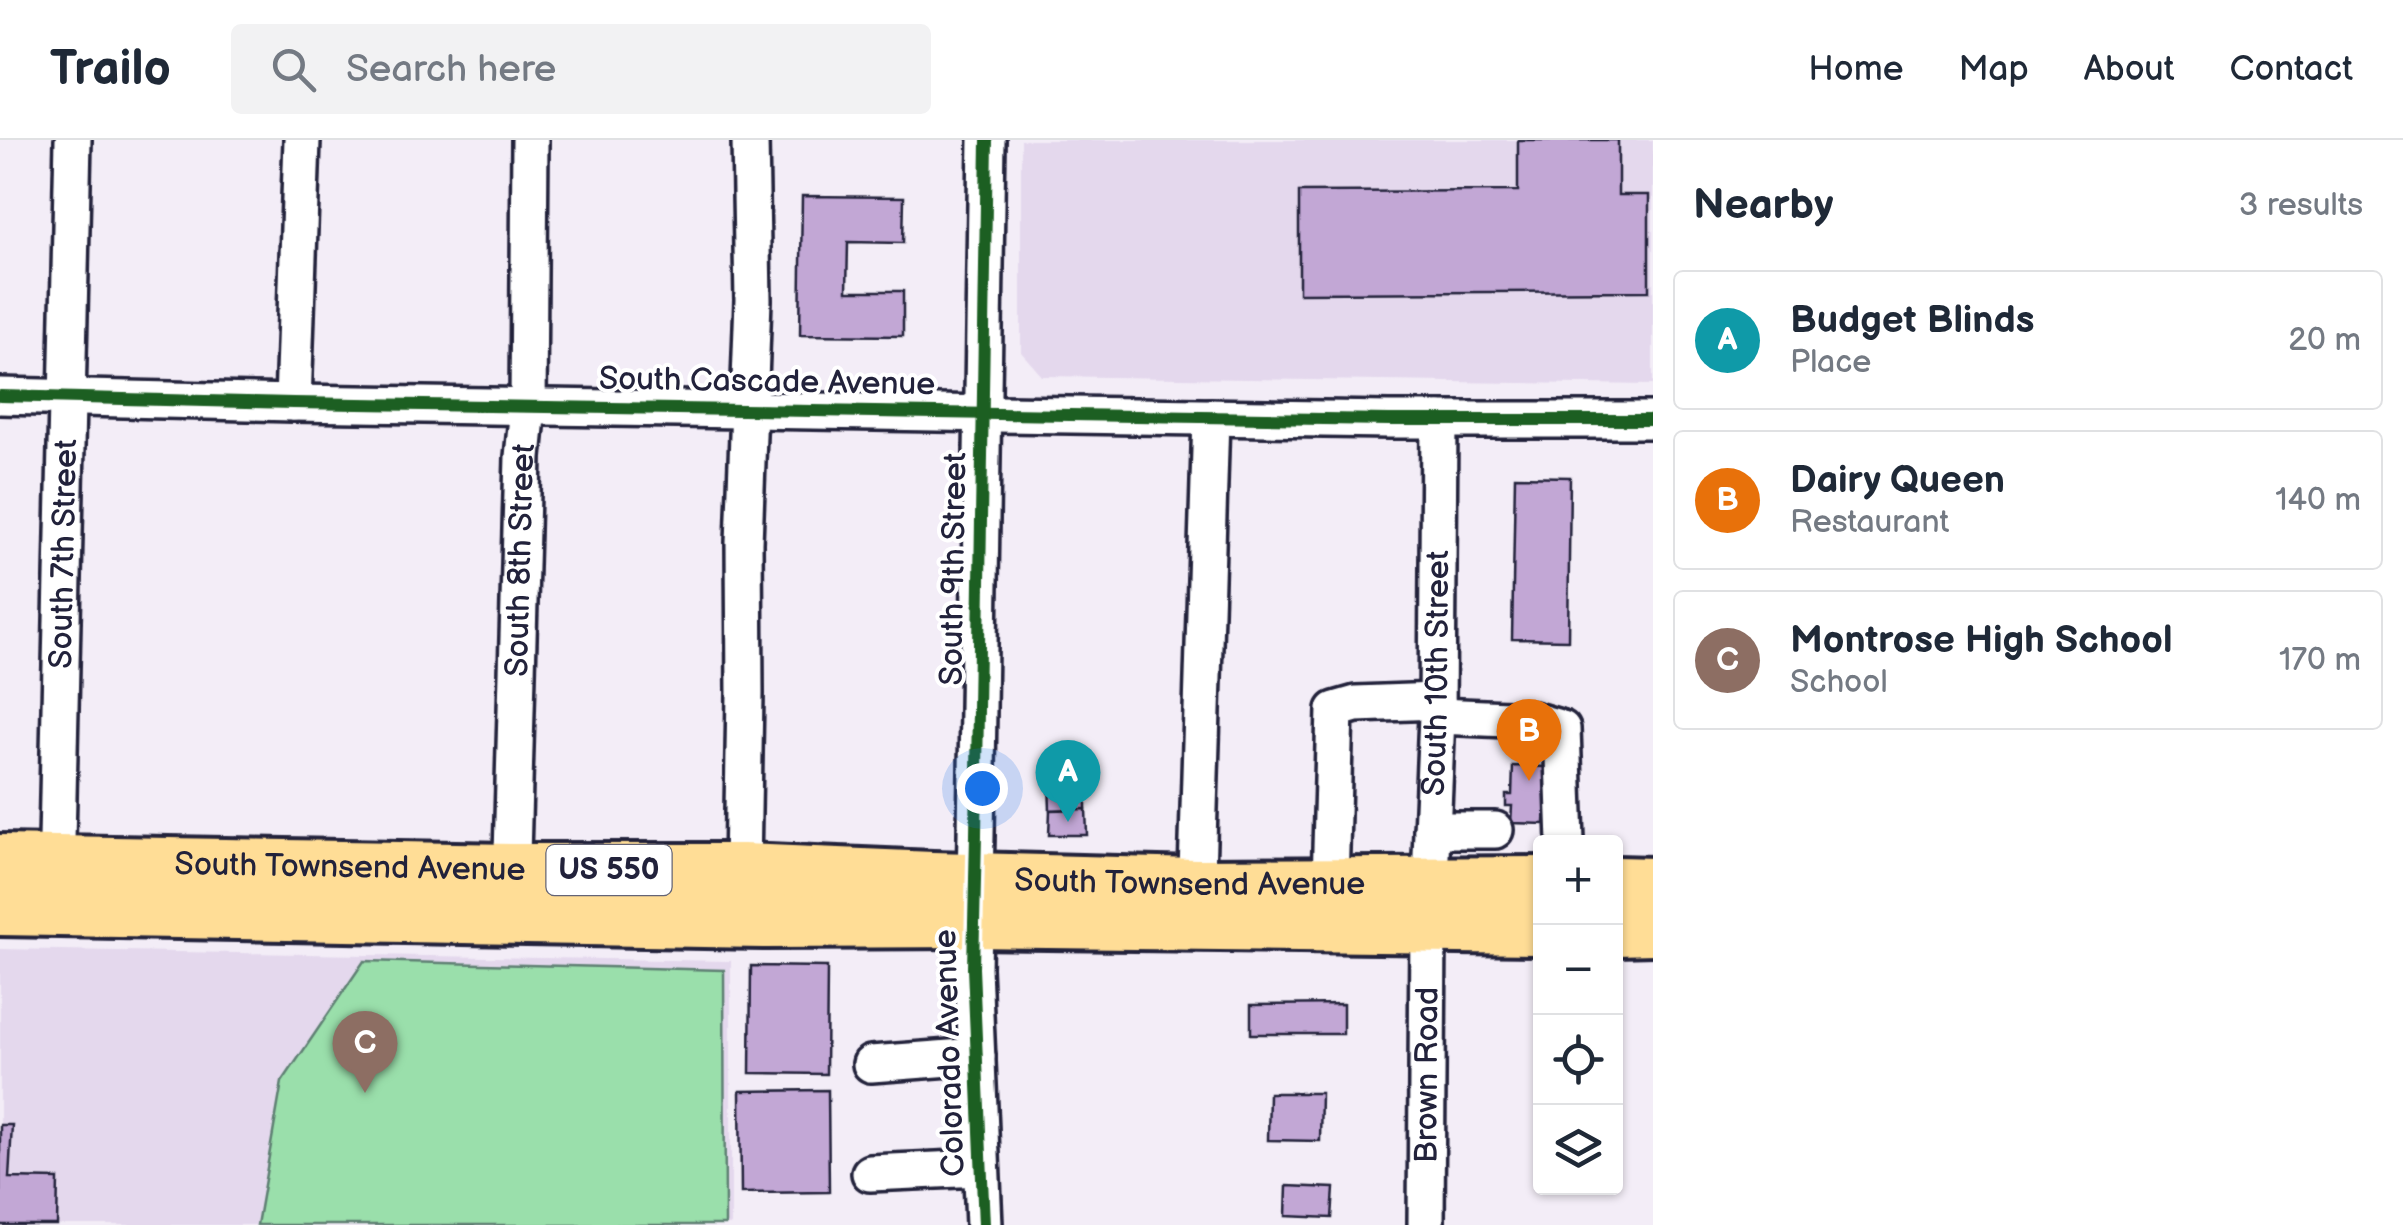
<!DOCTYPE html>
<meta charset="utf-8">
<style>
:root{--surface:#fff;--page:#f2f2f3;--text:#1f2937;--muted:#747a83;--line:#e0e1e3;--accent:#22223b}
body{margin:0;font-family:"Balsamiq Sans",sans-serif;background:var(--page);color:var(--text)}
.controls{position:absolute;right:30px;bottom:30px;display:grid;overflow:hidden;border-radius:10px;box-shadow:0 2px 8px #0004}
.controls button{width:90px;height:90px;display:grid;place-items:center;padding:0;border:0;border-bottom:2px solid var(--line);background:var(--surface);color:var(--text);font:50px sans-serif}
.you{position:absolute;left:982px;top:648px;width:35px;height:35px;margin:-25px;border:8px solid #fff;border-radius:50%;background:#1a73e8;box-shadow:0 0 0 15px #1a73e833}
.badge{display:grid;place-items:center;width:65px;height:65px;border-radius:50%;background:var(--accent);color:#fff;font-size:32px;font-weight:700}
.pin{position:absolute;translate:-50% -82px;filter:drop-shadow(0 2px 5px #0008)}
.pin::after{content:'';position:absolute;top:52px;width:35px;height:30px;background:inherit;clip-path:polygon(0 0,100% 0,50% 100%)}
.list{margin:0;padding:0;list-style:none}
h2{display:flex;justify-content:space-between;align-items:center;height:130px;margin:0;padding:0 40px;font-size:42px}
h2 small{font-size:32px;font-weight:400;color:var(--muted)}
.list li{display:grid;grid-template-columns:65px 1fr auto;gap:30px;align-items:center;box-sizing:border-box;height:140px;margin:0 20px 20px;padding:0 20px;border:2px solid var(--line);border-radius:10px}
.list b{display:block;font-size:38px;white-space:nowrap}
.list p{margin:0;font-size:32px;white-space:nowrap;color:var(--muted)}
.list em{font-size:32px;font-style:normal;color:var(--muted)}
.icon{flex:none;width:55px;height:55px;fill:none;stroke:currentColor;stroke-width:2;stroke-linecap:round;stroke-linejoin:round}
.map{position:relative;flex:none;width:1653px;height:1085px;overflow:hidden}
header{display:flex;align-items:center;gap:60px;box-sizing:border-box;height:140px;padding:0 50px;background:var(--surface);border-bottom:2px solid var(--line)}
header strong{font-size:48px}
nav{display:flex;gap:55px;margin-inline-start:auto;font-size:35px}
.search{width:700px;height:90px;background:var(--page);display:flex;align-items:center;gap:25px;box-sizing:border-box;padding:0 35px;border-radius:10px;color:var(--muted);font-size:38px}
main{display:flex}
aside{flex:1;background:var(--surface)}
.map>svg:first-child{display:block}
.built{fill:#e4d8ed}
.green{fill:#9adfab;stroke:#5e8073;stroke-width:2.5}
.building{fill:#c2a7d5;stroke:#22223b;stroke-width:2.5}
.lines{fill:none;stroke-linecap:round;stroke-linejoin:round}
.minor-casing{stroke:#22223b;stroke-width:42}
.highway-casing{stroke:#22223b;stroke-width:60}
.minor{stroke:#fff;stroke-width:35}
.highway{stroke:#ffdd96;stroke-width:52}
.cycleway-casing{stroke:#fff;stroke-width:19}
.cycleway{stroke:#1b5e20;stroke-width:12}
.labels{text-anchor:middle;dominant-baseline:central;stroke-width:8;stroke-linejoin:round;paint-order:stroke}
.shield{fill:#fff;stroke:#646476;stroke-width:2.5}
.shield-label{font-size:30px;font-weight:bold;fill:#22223b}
.street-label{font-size:32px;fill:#22223b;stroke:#fff}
</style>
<header>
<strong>Trailo</strong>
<div class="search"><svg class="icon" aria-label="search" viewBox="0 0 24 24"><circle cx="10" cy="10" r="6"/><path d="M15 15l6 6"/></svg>Search here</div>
<nav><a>Home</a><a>Map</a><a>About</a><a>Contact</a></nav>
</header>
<main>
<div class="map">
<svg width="1653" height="1085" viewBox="0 0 1653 1085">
<rect width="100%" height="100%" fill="#f3edf7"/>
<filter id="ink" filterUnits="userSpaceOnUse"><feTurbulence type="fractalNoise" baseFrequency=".01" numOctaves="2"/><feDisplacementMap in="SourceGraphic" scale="20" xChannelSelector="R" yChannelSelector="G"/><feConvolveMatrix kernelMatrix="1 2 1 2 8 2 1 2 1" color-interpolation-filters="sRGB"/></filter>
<g filter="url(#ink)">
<g class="built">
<polygon points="1021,0 1653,0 1653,245 1042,236 1021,212"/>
<polygon points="0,809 731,821 731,1085 0,1085"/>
</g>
<polygon class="green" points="364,821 724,830 725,1085 257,1085 282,942"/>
<g class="building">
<polygon points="1518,0 1618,0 1618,55 1649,55 1649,151 1299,153 1299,52 1518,51"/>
<polygon points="802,56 904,57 903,103 848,102 847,151 903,151 903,196 800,195"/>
<polygon points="1515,336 1570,337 1568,500 1512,499"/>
<polygon points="1513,626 1547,627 1545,684 1511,683 1512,666 1506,666 1506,655 1512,655"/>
<polygon points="1049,642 1086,642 1086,669 1050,670"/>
<polygon points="1086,669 1087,695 1049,695 1050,670"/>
<polygon points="751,826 827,827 826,934 750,933"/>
<polygon points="1343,864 1343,894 1251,894 1251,865"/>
<polygon points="828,950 829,1052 741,1053 740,951"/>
<polygon points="1269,953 1321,953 1320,1001 1268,1000"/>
<polygon points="0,985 12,985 9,1038 58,1039 57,1085 0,1085"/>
<polygon points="1287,1046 1334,1048 1332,1078 1286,1076"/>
</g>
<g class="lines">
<defs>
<g id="minor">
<polyline points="0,256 293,263 1389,280 1653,280"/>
<polyline points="293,263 302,0"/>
<polyline points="1437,576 1532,580 1556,587"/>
<polyline points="1531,594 1562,589 1566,702"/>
<polyline points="1432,690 1495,690"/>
<polyline points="742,730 745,554 744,403 753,160 750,0"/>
<polyline points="1330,743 1335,570 1356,564 1437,561"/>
<path id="s1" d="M 56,744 L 73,0"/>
<path id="s2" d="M 511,752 L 523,317 L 528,267 L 530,0"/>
<polyline points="1196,766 1211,277"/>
<polyline points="871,924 977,916"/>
<polyline points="870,1033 981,1028"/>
<polyline points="984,1085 973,828 976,695 987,0"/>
<path id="s3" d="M 1426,1085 L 1428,786 L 1437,576 L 1439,280"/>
</g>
<g id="highway">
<path id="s4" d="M 0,721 L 512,730 L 742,730 L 932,738 L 1196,745 L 1540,743"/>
<polyline points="1616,743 1653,744"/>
<polyline points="0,769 763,782 973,781 1540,788"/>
<polyline points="1616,789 1653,788"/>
</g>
</defs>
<use href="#minor" class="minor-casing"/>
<use href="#highway" class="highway-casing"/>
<use href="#minor" class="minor"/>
<use href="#highway" class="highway"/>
<defs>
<g id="cycleway">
<polyline points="0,256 293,263 1389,280 1653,280"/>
<polyline points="984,1085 973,828 976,695 987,0"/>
</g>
</defs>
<use href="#cycleway" class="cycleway-casing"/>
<use href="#cycleway" class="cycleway"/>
</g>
</g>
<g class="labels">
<rect class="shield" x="546.5" y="705" width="125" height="50" rx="8"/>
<g class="shield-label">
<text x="609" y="730">US 550</text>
</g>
<g class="street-label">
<text transform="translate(767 242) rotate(1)">South Cascade Avenue</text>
<text stroke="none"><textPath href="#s1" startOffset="330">South 7th Street</textPath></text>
<text stroke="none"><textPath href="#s2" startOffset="332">South 8th Street</textPath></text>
<text transform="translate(954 429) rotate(-89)">South 9th Street</text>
<text stroke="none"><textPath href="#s3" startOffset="552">South 10th Street</textPath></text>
<text stroke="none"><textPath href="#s4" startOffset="350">South Townsend Avenue</textPath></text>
<text stroke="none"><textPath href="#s4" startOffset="1190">South Townsend Avenue</textPath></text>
<text transform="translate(950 913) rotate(-92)">Colorado Avenue</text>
<text stroke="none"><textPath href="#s3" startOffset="150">Brown Road</textPath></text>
</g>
</g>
</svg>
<div class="controls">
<button>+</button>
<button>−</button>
<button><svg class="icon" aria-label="locate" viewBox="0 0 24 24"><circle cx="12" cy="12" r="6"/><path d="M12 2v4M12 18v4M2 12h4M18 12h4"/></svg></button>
<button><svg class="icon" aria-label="layers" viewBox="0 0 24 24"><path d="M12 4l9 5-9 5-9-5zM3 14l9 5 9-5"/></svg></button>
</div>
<div class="you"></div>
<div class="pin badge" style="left:1068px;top:682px;background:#0f9aa8">A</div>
<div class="pin badge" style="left:1529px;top:641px;background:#e8710a">B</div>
<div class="pin badge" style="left:365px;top:953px;background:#8d6e63">C</div>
</div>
<aside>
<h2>Nearby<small>3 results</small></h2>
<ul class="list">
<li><span class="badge" style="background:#0f9aa8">A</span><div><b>Budget Blinds</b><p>Place</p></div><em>20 m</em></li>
<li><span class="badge" style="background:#e8710a">B</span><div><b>Dairy Queen</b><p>Restaurant</p></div><em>140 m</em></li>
<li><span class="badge" style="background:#8d6e63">C</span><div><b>Montrose High School</b><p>School</p></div><em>170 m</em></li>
</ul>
</aside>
</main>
